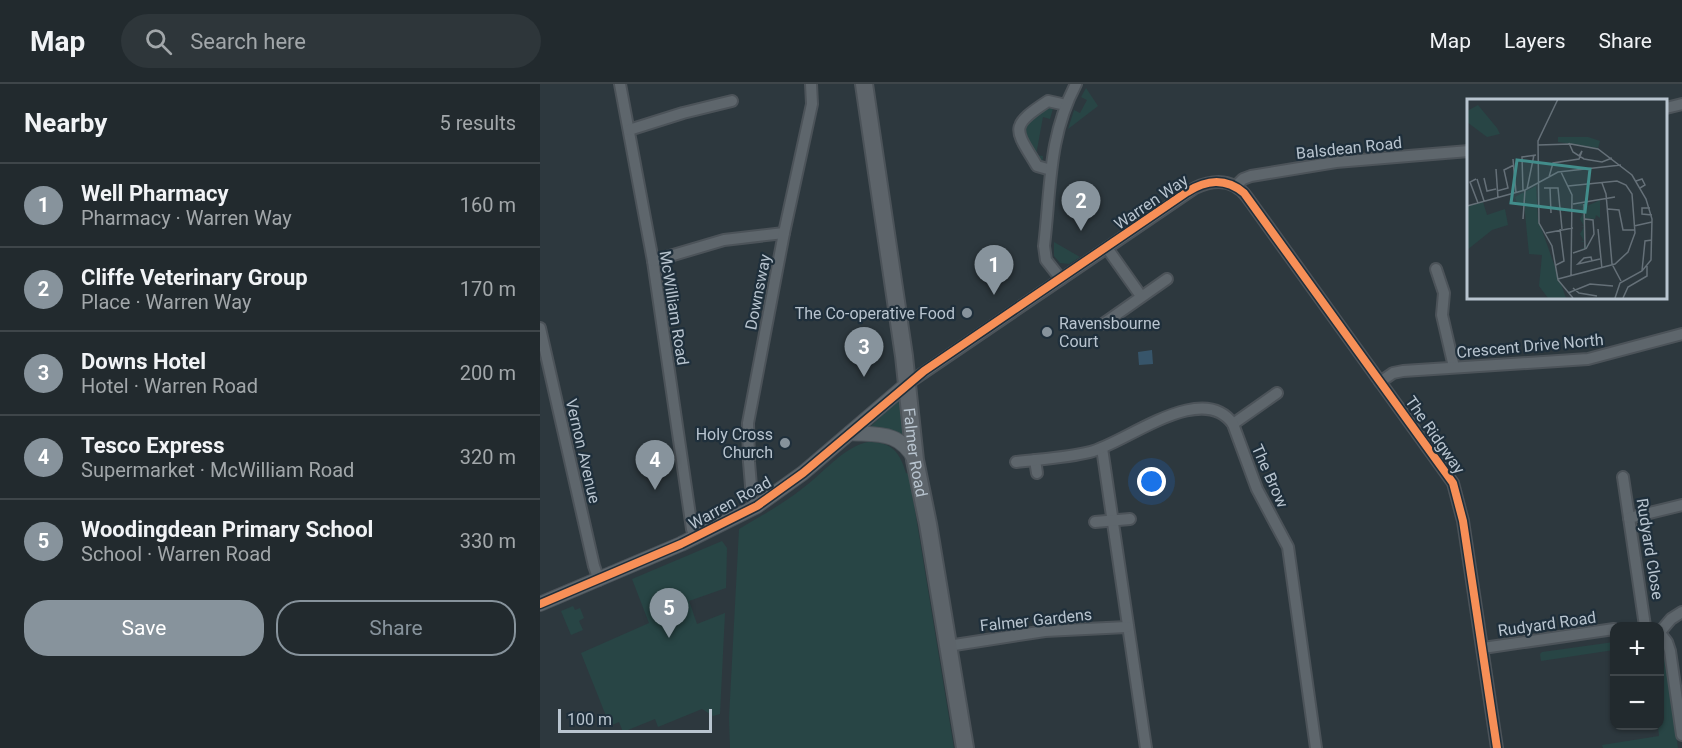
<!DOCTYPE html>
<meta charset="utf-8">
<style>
:root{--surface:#222a2e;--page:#2e363a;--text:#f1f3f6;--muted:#a2a7aa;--line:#3f464a;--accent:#87939c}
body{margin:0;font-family:Roboto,sans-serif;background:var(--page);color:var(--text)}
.controls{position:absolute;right:18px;bottom:18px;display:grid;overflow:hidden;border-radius:12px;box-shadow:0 2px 4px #0004}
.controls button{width:54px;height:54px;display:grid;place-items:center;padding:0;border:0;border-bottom:2px solid var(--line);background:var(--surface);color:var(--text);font:30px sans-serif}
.scale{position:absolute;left:18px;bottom:15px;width:154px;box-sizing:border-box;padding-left:6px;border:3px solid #b8c4cf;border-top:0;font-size:16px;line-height:21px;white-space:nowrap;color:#b8c4cf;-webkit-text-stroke:4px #1f2f3b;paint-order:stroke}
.you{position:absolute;left:612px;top:398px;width:21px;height:21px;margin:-15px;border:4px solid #fff;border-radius:50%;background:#1a73e8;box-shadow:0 0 0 9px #1a73e833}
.badge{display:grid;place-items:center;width:39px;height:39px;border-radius:50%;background:var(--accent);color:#fff;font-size:20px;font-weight:700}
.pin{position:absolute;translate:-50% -50px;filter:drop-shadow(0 2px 3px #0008)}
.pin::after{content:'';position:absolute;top:32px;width:21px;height:18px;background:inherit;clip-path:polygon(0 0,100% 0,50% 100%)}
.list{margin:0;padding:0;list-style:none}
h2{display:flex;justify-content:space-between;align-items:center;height:78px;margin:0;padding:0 24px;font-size:26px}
h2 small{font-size:20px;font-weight:400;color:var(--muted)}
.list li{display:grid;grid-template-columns:39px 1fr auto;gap:18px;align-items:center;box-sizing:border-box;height:84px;padding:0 24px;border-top:2px solid var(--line)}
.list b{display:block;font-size:22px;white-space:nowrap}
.list p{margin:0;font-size:20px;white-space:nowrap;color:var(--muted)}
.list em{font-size:20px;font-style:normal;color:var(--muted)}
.actions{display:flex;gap:12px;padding:18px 24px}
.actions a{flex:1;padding:14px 0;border:2px solid var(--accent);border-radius:24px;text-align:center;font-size:21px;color:var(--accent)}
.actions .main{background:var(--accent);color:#fff}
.icon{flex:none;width:33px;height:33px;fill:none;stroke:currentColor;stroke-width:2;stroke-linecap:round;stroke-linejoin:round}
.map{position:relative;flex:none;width:1142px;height:664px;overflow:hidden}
header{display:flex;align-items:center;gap:36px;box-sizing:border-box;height:84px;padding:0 30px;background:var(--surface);border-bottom:2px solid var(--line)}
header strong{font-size:28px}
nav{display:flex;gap:33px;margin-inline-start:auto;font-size:21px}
.search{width:420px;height:54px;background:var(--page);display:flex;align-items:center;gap:15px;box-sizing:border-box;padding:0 21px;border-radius:33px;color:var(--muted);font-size:22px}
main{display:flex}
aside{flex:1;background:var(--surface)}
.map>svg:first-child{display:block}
.green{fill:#284545}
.water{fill:#37556a}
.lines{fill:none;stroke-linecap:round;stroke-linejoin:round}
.minor-casing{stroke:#4c5359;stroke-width:14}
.tertiary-casing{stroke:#4c5359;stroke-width:16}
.secondary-casing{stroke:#4c5359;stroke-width:20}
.minor{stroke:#5e666c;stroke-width:10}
.tertiary{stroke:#5e666c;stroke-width:14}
.secondary{stroke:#5d646a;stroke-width:16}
.cycleway-casing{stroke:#1f2f3b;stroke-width:11}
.cycleway{stroke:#f78f57;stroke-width:8}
.poi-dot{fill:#87939c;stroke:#1f2f3b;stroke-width:2}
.labels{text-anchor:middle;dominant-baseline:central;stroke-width:4.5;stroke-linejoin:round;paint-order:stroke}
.street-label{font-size:16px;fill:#b8c4cf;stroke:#1f2f3b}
.poi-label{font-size:16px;fill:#b8c4cf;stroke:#1f2f3b;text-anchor:end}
.inset-road{fill:none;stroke:#657078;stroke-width:1.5}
.view{fill:#428d8b;fill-opacity:0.15;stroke:#428d8b;stroke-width:3}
.inset-edge{fill:none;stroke:#b8c4cf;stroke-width:3}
</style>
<header>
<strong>Map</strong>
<div class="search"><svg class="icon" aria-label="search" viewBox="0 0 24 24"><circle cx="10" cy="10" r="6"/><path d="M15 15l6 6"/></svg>Search here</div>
<nav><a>Map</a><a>Layers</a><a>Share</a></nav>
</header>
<main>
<aside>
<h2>Nearby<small>5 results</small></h2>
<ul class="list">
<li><span class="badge">1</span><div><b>Well Pharmacy</b><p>Pharmacy · Warren Way</p></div><em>160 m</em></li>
<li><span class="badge">2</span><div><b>Cliffe Veterinary Group</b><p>Place · Warren Way</p></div><em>170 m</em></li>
<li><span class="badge">3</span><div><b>Downs Hotel</b><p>Hotel · Warren Road</p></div><em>200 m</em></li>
<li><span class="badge">4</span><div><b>Tesco Express</b><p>Supermarket · McWilliam Road</p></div><em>320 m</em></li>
<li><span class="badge">5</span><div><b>Woodingdean Primary School</b><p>School · Warren Road</p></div><em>330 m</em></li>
</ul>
<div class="actions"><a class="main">Save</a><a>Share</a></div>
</aside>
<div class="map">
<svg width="1142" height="664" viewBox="0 0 1142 664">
<rect width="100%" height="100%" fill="#2d383e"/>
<g class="green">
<polygon points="546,4 558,22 528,45 534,26 540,29 547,16 541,13"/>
<polygon points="514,21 510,35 503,33 496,71 503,72 502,82 482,52 482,41 507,22"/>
<polygon points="514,158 540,173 529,180 520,179 514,172"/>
<polygon points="361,313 369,355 330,343"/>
<path d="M 328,358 C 351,357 360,368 366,389 L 369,390 L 414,664 L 190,664 L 189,634 L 199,445 C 221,432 243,420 263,404 C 282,390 305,362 328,358 Z"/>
<polygon points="182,457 187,464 186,504 149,517 157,540 185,529 180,630 173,632 162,625 118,643 115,635 83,648 79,638 70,642 41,569 109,539 92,495"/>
<polygon points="33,522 35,526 40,524 44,534 39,537 43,546 31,551 21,527"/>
<polygon points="1074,558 1074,566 1001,577 1000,570 1002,568"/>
<polygon points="1120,560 1124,569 1138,664 1063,664 1062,661 1119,652 1118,642 1120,642"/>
</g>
<polygon class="water" points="612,266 613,280 599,281 598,268"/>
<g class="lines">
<defs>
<g id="minor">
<polyline points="80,0 113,177 152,445 155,454"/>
<polyline points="1126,24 1142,20"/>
<polyline points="89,46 143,29 192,17"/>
<path d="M 511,86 L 497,82 C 475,45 468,43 508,17 L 526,21"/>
<polyline points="696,102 703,95 711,92 796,78 929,67"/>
<polyline points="567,164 601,212"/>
<polyline points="113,177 184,156 244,149"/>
<polyline points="896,185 904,209 902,231 914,283"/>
<path d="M 521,195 L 506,176 L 504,162 C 511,104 508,53 536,0"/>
<polyline points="563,240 627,195"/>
<polyline points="0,244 54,482 59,496"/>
<polyline points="840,298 853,289 863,287 1048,275 1142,250"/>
<path d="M 367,300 L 655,104 C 674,95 694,95 707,113 L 913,399 L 923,437 L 957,664"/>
<polyline points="693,340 737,309"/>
<polyline points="562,364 606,664"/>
<polyline points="495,376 497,389"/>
<path d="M 476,378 C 500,375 526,374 550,368 C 586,359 662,296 693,340 L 717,405 L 748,463 L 776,664"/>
<polyline points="1083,393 1105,542"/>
<polyline points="217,422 212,414 209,378 208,339 244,149 272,20 271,0"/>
<polyline points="1089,434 1142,421"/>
<polyline points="555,438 590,435"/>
<polyline points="1120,548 1131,535 1142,528"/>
<polyline points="1120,549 1127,558 1130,567 1142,651"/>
<polyline points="408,562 505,547 587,543"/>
<polyline points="943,564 1074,545"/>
</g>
<g id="tertiary">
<path d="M 310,349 C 338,351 360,347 375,376"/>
<polyline points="0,520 141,460 217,422 263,389 367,300"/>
</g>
<g id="secondary">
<path id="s1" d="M 324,0 L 364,272 L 375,376 L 388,440 L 425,664"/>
</g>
</defs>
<use href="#minor" class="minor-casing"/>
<use href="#tertiary" class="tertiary-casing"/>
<use href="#secondary" class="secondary-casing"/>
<use href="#minor" class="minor"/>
<use href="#tertiary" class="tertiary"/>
<use href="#secondary" class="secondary"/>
<defs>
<path id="cycleway" d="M 0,520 L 141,460 L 217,422 L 263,389 L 384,287 L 647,108 C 666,96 685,93 704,109 L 913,399 L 923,437 L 957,664"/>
</defs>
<use href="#cycleway" class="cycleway-casing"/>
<use href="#cycleway" class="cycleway"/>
</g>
<g class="poi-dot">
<circle cx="427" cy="229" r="6"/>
<circle cx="507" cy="248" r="6"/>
<circle cx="245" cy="359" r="6"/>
</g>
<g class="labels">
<g class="street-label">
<text transform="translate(809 64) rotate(-6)">Balsdean Road</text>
<text transform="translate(611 118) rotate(-34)">Warren Way</text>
<text transform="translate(218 208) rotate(-79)">Downsway</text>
<text transform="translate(134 224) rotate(81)">McWilliam Road</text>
<text transform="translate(990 262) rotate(-5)">Crescent Drive North</text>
<text transform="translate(895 351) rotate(55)">The Ridgway</text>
<text transform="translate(43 367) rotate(77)">Vernon Avenue</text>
<text stroke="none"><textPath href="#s1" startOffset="372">Falmer Road</textPath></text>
<text transform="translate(730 392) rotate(66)">The Brow</text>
<text transform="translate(190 419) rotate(-29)">Warren Road</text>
<text transform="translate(1110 465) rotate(81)">Rudyard Close</text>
<text transform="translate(496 536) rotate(-6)">Falmer Gardens</text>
<text transform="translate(1007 540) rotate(-8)">Rudyard Road</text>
</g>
<g class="poi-label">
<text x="415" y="229">The Co-operative Food</text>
<text x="519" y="239" text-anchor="start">Ravensbourne<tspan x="519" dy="18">Court</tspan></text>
<text x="233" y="350">Holy Cross<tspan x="233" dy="18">Church</tspan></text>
</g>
</g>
<g transform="translate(927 15)">
<rect width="200" height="200" fill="#2d383e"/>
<path d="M 11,6 L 30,29 L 33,35 L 20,38 L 0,23 L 0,12 ZM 91,38 L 121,38 L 133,42 L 131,49 L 91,43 ZM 69,87 L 71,120 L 99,199 L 81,199 L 72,187 L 75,156 L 62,155 L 57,104 L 50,104 L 48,98 ZM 133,101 L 133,119 L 129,116 L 128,120 L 117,119 L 118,145 L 121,147 L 118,150 L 113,150 L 117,149 L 117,143 L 113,143 L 117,142 L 113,135 L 117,128 L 113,128 L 117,127 L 113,120 L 116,114 L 113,112 L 116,107 L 109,106 L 116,105 L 118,108 ZM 16,103 L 20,116 L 38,110 L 41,126 L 25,131 L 0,151 L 0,107 Z" fill="#284545"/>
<path class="inset-road" d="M 91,0 L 71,42 L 72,124 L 85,147 L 91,181 L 106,199M 102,44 L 106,53 L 117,60 L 135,63 L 145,59M 71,46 L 104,45 L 131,50 L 165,76 L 179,100 L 185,120 L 184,161 L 175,172 L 153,184 L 148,199M 46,60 L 49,94M 29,70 L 31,99M 94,73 L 105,96 L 104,177M 82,78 L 86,64 L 112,60 L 115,52 L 112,57M 17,79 L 20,92 L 29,90M 9,80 L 3,83 L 11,104M 10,80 L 17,102M 169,82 L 175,80 L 178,86 L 173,89M 135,84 L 139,95 L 145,165 L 154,182M 77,89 L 91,89 L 95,130M 83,89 L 84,114M 60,90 L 67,56M 30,92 L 41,89 L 37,71 L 47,66M 56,92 L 55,58 L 69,56M 106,105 L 148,98M 0,107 L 58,91 L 91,73 L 154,66M 183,109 L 175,109 L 175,115 L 185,116M 141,110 L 152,111 L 156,131 L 168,131M 56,120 L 58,91M 118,120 L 126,121 L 127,135 L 119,150M 167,127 L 185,123M 131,130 L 135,170M 79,134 L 106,129M 106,154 L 118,150 L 117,105M 125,162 L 124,158 L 117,159 L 111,165 L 133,160M 89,166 L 97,162 L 93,130M 175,172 L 178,142 L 185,141M 91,180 L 148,165 L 161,153 L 168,134 L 165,95 L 159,86 L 150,82 L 101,87M 106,189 L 112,194 L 130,197M 101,194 L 123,185 L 146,187M 156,199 L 161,188 L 180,177 L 180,167"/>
<path class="view" d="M 50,61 L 123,70 L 118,113 L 44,104 Z"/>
<rect width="200" height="200" class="inset-edge"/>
</g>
</svg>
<div class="controls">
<button>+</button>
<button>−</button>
</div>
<div class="scale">100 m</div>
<div class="you"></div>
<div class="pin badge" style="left:454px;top:211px">1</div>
<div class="pin badge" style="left:541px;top:147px">2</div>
<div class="pin badge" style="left:324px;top:293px">3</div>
<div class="pin badge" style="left:115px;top:406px">4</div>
<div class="pin badge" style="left:129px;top:554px">5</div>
</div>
</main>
